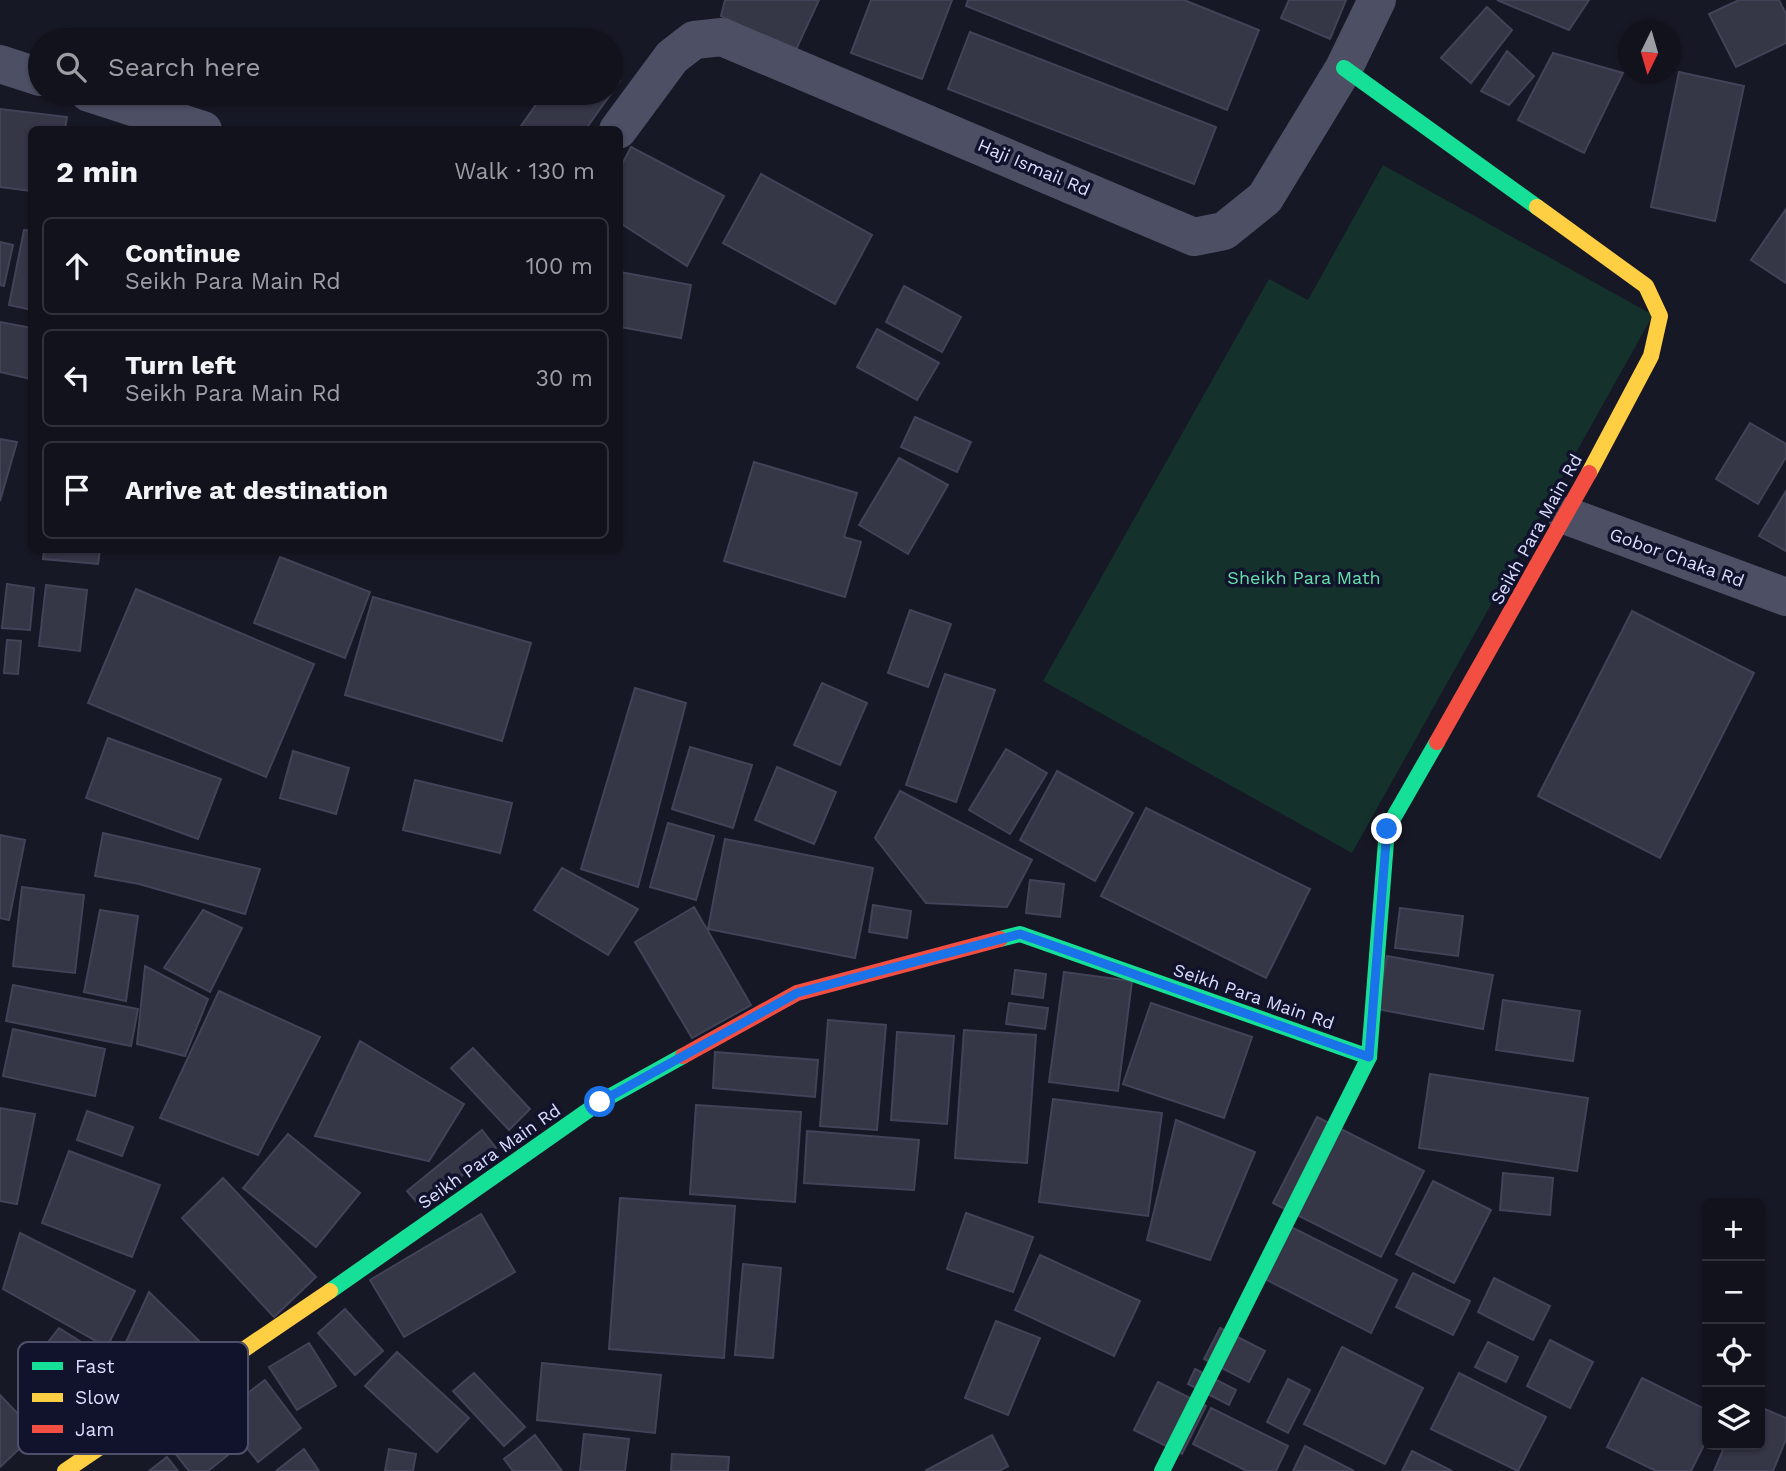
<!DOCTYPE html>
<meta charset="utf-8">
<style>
:root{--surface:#11121c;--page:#1a1b25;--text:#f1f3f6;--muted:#9c9ea3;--line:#30323b}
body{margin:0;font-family:"Work Sans",sans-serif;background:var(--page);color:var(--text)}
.controls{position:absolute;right:21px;bottom:21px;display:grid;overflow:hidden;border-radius:10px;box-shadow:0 2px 5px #0004}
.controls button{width:63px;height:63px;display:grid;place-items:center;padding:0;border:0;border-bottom:2px solid var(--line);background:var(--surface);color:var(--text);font:35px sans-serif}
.compass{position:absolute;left:1618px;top:21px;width:63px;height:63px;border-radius:50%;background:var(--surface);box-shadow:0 2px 5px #0004;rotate:185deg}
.stop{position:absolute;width:21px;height:21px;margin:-16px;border:5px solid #1a73e8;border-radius:50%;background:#fff}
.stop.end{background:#1a73e8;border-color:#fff;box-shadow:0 2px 7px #0008}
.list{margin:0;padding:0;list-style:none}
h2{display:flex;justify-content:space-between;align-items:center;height:91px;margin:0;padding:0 28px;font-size:30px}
h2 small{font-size:23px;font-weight:400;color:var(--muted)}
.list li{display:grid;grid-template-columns:46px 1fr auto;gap:21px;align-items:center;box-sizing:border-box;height:98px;margin:0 14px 14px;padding:0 14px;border:2px solid var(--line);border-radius:10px}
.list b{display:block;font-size:26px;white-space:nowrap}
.list p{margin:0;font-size:23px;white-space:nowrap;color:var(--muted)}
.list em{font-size:23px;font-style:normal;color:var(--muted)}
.icon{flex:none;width:38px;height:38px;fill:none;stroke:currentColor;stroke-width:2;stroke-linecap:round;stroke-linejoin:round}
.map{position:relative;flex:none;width:1786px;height:1471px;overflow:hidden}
.search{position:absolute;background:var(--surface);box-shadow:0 2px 5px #0004;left:28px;top:28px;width:595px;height:77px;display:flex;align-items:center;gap:18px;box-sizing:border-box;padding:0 24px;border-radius:38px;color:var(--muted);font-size:26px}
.panel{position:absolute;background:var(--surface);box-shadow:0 2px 5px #0004;left:28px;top:126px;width:595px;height:427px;border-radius:10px}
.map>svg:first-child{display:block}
.green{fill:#14312c}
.building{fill:#353646;stroke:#424358;stroke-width:2}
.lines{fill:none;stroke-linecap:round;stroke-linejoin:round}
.street{stroke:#4d5065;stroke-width:38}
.fast{stroke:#16e098;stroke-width:16}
.slow{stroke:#ffcf43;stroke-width:16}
.jam{stroke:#f24e42;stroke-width:16}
.route{stroke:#1a73e8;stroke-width:9}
.labels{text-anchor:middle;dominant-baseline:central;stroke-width:7;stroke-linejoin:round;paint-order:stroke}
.street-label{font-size:18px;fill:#dbdeff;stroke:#11122b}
.park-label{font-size:18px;fill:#66e0aa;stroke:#11122b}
.key{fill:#11122b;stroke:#4e4f6b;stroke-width:2}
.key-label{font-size:19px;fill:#dbdeff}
</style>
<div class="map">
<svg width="1786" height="1471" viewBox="0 0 1786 1471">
<rect width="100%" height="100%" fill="#171825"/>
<polygon class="green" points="1383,165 1653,315 1352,853 1043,681 1269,279 1308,300"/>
<g class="building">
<polygon points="725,0 819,0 795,52 721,16"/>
<polygon points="871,0 952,0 922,79 851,53"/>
<polygon points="968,0 1184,0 1259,30 1227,110 966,6"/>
<polygon points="1289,0 1346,0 1330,39 1281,18"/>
<polygon points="1497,0 1589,0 1569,30"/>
<polygon points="1739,0 1779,0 1786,14 1786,43 1736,67 1709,14"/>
<polygon points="1487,7 1512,30 1471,83 1441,58"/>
<polygon points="970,32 1216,127 1194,184 948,89"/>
<polygon points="1507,51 1534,76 1509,105 1481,91"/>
<polygon points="1553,53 1623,73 1584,153 1518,120"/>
<polygon points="1679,72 1744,86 1715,221 1651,207"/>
<polygon points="611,75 620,81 585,130 526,130 521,126 544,93 611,93"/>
<polygon points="0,109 67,117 65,130 32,130 32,191 0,187"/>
<polygon points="631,147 724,196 687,266 620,223 620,168"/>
<polygon points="761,174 872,235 835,304 723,243"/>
<polygon points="1786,209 1786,283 1751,260"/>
<polygon points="24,230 32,231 32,310 9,305"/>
<polygon points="0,242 13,245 4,286 0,285"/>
<polygon points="620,272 691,285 681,338 620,327"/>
<polygon points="904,286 961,317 942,352 886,322"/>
<polygon points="0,322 32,328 31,379 0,372"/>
<polygon points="877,329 939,363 917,400 857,367"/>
<polygon points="915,417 971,442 957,472 901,447"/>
<polygon points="1750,423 1786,444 1786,457 1758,504 1716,479"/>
<polygon points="0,439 17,442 0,501"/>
<polygon points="899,458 948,485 908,554 859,525"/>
<polygon points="754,462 857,493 844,537 861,542 845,597 724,561"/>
<polygon points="1786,491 1786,551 1759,536"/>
<polygon points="44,550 100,550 98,564 43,559"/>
<polygon points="280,557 370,592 345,658 254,623"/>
<polygon points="7,584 34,588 30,630 2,628"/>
<polygon points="46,585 87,590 80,651 39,646"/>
<polygon points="136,589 314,664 266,777 88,703"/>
<polygon points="373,597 531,643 502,741 345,695"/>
<polygon points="910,610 951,624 928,687 888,673"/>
<polygon points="1632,611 1754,673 1660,858 1538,796"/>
<polygon points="7,640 21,641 18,674 4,673"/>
<polygon points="945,674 995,690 956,802 906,785"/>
<polygon points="822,683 867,703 840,765 794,745"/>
<polygon points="635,688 686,703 638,887 581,869"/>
<polygon points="108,738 221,779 198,839 86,798"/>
<polygon points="690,747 752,765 733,828 672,809"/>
<polygon points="1006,749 1047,773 1010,834 969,810"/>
<polygon points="293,751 349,768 336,814 280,798"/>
<polygon points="777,767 836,792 814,844 755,820"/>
<polygon points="1057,771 1133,813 1095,881 1020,840"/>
<polygon points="415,780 512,803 500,853 403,830"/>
<polygon points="900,791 1032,860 1007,907 926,903 875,838"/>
<polygon points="1146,808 1310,889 1266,978 1101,896"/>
<polygon points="668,823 714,836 696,900 650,887"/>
<polygon points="103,833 260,869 245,914 139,884 95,876"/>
<polygon points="0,835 25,840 9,920 0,918"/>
<polygon points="725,839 873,868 855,958 708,929"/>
<polygon points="562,868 638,909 608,955 534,910"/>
<polygon points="1030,880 1064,884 1060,917 1026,913"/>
<polygon points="22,887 84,895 75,973 13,966"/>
<polygon points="873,905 911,911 907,938 869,932"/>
<polygon points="694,907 751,1005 692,1038 635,942"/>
<polygon points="1400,908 1463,916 1458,956 1395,948"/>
<polygon points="100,910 138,916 126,1001 84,992"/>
<polygon points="203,910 242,928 210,992 164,968"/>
<polygon points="1387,956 1493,975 1483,1029 1377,1009"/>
<polygon points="145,966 208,999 185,1056 137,1044"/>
<polygon points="1015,970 1046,974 1043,998 1012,994"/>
<polygon points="1064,972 1132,981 1118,1091 1049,1082"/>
<polygon points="13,985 138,1009 131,1046 6,1021"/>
<polygon points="219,991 320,1037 258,1155 160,1118"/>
<polygon points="1503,1000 1580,1011 1573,1061 1496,1050"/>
<polygon points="1009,1003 1048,1008 1045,1029 1006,1024"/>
<polygon points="1151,1003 1252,1037 1224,1118 1123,1084"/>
<polygon points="828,1020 886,1025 877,1130 820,1126"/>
<polygon points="13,1029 105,1049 95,1096 3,1076"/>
<polygon points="964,1030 1036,1035 1027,1163 955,1158"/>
<polygon points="897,1032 954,1036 947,1124 891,1120"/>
<polygon points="360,1041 464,1104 429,1161 315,1136"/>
<polygon points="473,1048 530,1109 509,1130 451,1068"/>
<polygon points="715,1052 818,1060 815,1097 713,1088"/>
<polygon points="1430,1074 1588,1098 1577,1171 1419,1148"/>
<polygon points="1053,1099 1162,1113 1148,1216 1039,1202"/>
<polygon points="696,1105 801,1112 795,1202 690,1194"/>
<polygon points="0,1108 35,1114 17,1204 0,1201"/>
<polygon points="87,1111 133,1127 122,1156 77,1140"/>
<polygon points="1317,1117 1424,1171 1381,1257 1273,1203"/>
<polygon points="1176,1120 1255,1152 1210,1260 1147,1240"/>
<polygon points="482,1130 496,1148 422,1208 407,1191"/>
<polygon points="807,1131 919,1140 914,1190 804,1183"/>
<polygon points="288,1134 360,1193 316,1247 243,1188"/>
<polygon points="69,1151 160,1185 132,1257 42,1223"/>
<polygon points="1503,1173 1553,1178 1550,1215 1500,1210"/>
<polygon points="223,1178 316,1277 274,1317 182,1218"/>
<polygon points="1433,1181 1491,1210 1454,1283 1396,1254"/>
<polygon points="620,1198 735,1206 724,1358 609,1349"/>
<polygon points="966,1213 1033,1237 1013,1292 947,1269"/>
<polygon points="481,1214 515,1272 404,1337 370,1280"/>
<polygon points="1289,1226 1397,1280 1371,1333 1263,1278"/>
<polygon points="20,1233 135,1291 107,1347 3,1289"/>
<polygon points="1040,1255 1140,1301 1114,1356 1015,1310"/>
<polygon points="743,1264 781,1268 773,1358 735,1355"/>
<polygon points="1413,1273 1470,1301 1453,1335 1396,1307"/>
<polygon points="1494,1278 1550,1306 1533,1340 1478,1312"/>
<polygon points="149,1292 232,1373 190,1398 121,1353"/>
<polygon points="345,1309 383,1351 355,1375 318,1333"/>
<polygon points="996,1321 1040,1338 1008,1415 965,1398"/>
<polygon points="59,1328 148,1384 107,1422 28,1368"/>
<polygon points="1220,1328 1265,1351 1249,1382 1204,1359"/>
<polygon points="1550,1340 1593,1362 1570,1408 1527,1386"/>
<polygon points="1488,1342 1518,1357 1506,1382 1475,1367"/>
<polygon points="309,1343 336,1386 297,1410 269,1367"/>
<polygon points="1342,1347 1423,1388 1385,1464 1304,1424"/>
<polygon points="397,1352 469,1418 437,1452 365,1386"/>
<polygon points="542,1363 661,1375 655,1433 537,1420"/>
<polygon points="1195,1369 1236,1390 1229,1405 1188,1384"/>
<polygon points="474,1373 525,1427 504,1446 453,1391"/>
<polygon points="1459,1373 1546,1417 1518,1471 1431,1429"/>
<polygon points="1642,1378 1707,1410 1707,1439 1691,1471 1656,1471 1607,1447"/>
<polygon points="1288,1379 1310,1390 1288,1433 1267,1422"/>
<polygon points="265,1380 301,1428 258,1462 220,1414"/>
<polygon points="1158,1382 1206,1406 1182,1454 1134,1430"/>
<polygon points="0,1395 36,1433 0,1467"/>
<polygon points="1760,1407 1786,1418 1786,1439 1773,1471 1714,1471 1725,1445 1760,1445"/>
<polygon points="1211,1408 1288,1446 1276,1471 1247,1471 1193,1444"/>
<polygon points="210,1419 234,1450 208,1471 189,1471 171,1448"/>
<polygon points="584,1434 629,1439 625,1471 580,1471"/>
<polygon points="535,1435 562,1471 513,1471 504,1459"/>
<polygon points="992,1435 1008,1466 999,1471 925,1471"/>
<polygon points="1305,1446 1354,1471 1293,1471"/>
<polygon points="304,1449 319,1471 276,1471"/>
<polygon points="389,1449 416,1454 413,1471 385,1471"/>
<polygon points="1412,1451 1452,1471 1402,1471"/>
<polygon points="672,1454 729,1457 728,1471 671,1471"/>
<polygon points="167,1457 178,1471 149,1471"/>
</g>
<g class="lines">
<g class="street">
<polyline points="0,64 40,77"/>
<polyline points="89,93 203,130"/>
<polyline points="618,130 672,57 694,40 722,37 1194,237 1224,231 1265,198 1344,68 1377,0"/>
<polyline points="1567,516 1786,597"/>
</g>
<g class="fast">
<polyline points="1344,68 1537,207"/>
<polyline points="1000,939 1020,934 1369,1057"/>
<polyline points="330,1291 600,1102 683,1056"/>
<polyline points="1162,1471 1369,1057 1387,829 1437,742"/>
</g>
<g class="slow">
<polyline points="1537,207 1646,286 1660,316 1651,356 1589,473"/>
<polyline points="65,1471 330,1291"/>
</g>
<g class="jam">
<polyline points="1437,742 1589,473"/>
<polyline points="683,1056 797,993 1000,939"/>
</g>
</g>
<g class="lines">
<polyline class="route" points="600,1102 797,993 1020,934 1369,1057 1387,829"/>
</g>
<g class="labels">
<g class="street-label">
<text transform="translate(1034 167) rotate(23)">Haji Ismail Rd</text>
<text transform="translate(1536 529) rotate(-61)">Seikh Para Main Rd</text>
<text transform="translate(1677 557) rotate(20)">Gobor Chaka Rd</text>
<text transform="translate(1254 996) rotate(19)">Seikh Para Main Rd</text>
<text transform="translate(489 1156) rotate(-35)">Seikh Para Main Rd</text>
</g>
<g class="park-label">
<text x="1304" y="577">Sheikh Para Math</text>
</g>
</g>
<rect x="18" y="1342" width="230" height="112" rx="10" class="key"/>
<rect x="32" y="1362" width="31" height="8" fill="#16e098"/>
<rect x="32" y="1393" width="31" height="9" fill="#ffcf43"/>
<rect x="32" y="1425" width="31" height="8" fill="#f24e42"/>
<g class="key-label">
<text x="75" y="1373">Fast</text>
<text x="75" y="1404">Slow</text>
<text x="75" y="1436">Jam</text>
</g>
</svg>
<div class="controls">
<button>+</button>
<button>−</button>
<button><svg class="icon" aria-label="locate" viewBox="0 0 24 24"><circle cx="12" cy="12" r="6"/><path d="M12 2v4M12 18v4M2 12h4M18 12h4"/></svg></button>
<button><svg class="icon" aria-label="layers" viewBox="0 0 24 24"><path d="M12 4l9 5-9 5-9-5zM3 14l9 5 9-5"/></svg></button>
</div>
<svg class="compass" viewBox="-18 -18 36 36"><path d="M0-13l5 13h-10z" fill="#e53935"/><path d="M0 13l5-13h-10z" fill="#9c9ea3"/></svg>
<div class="stop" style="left:600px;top:1102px"></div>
<div class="stop end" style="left:1387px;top:829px"></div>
<div class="search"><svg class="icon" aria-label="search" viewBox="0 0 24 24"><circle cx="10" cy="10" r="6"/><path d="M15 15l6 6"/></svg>Search here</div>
<section class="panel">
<h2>2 min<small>Walk · 130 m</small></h2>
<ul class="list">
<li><svg class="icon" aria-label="ahead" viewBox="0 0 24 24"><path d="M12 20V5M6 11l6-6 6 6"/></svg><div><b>Continue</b><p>Seikh Para Main Rd</p></div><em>100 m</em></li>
<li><svg class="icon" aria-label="left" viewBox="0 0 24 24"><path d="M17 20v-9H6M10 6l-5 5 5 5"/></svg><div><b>Turn left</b><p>Seikh Para Main Rd</p></div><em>30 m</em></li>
<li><svg class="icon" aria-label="arrive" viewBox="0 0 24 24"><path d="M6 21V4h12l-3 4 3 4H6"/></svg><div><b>Arrive at destination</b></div></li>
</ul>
</section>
</div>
